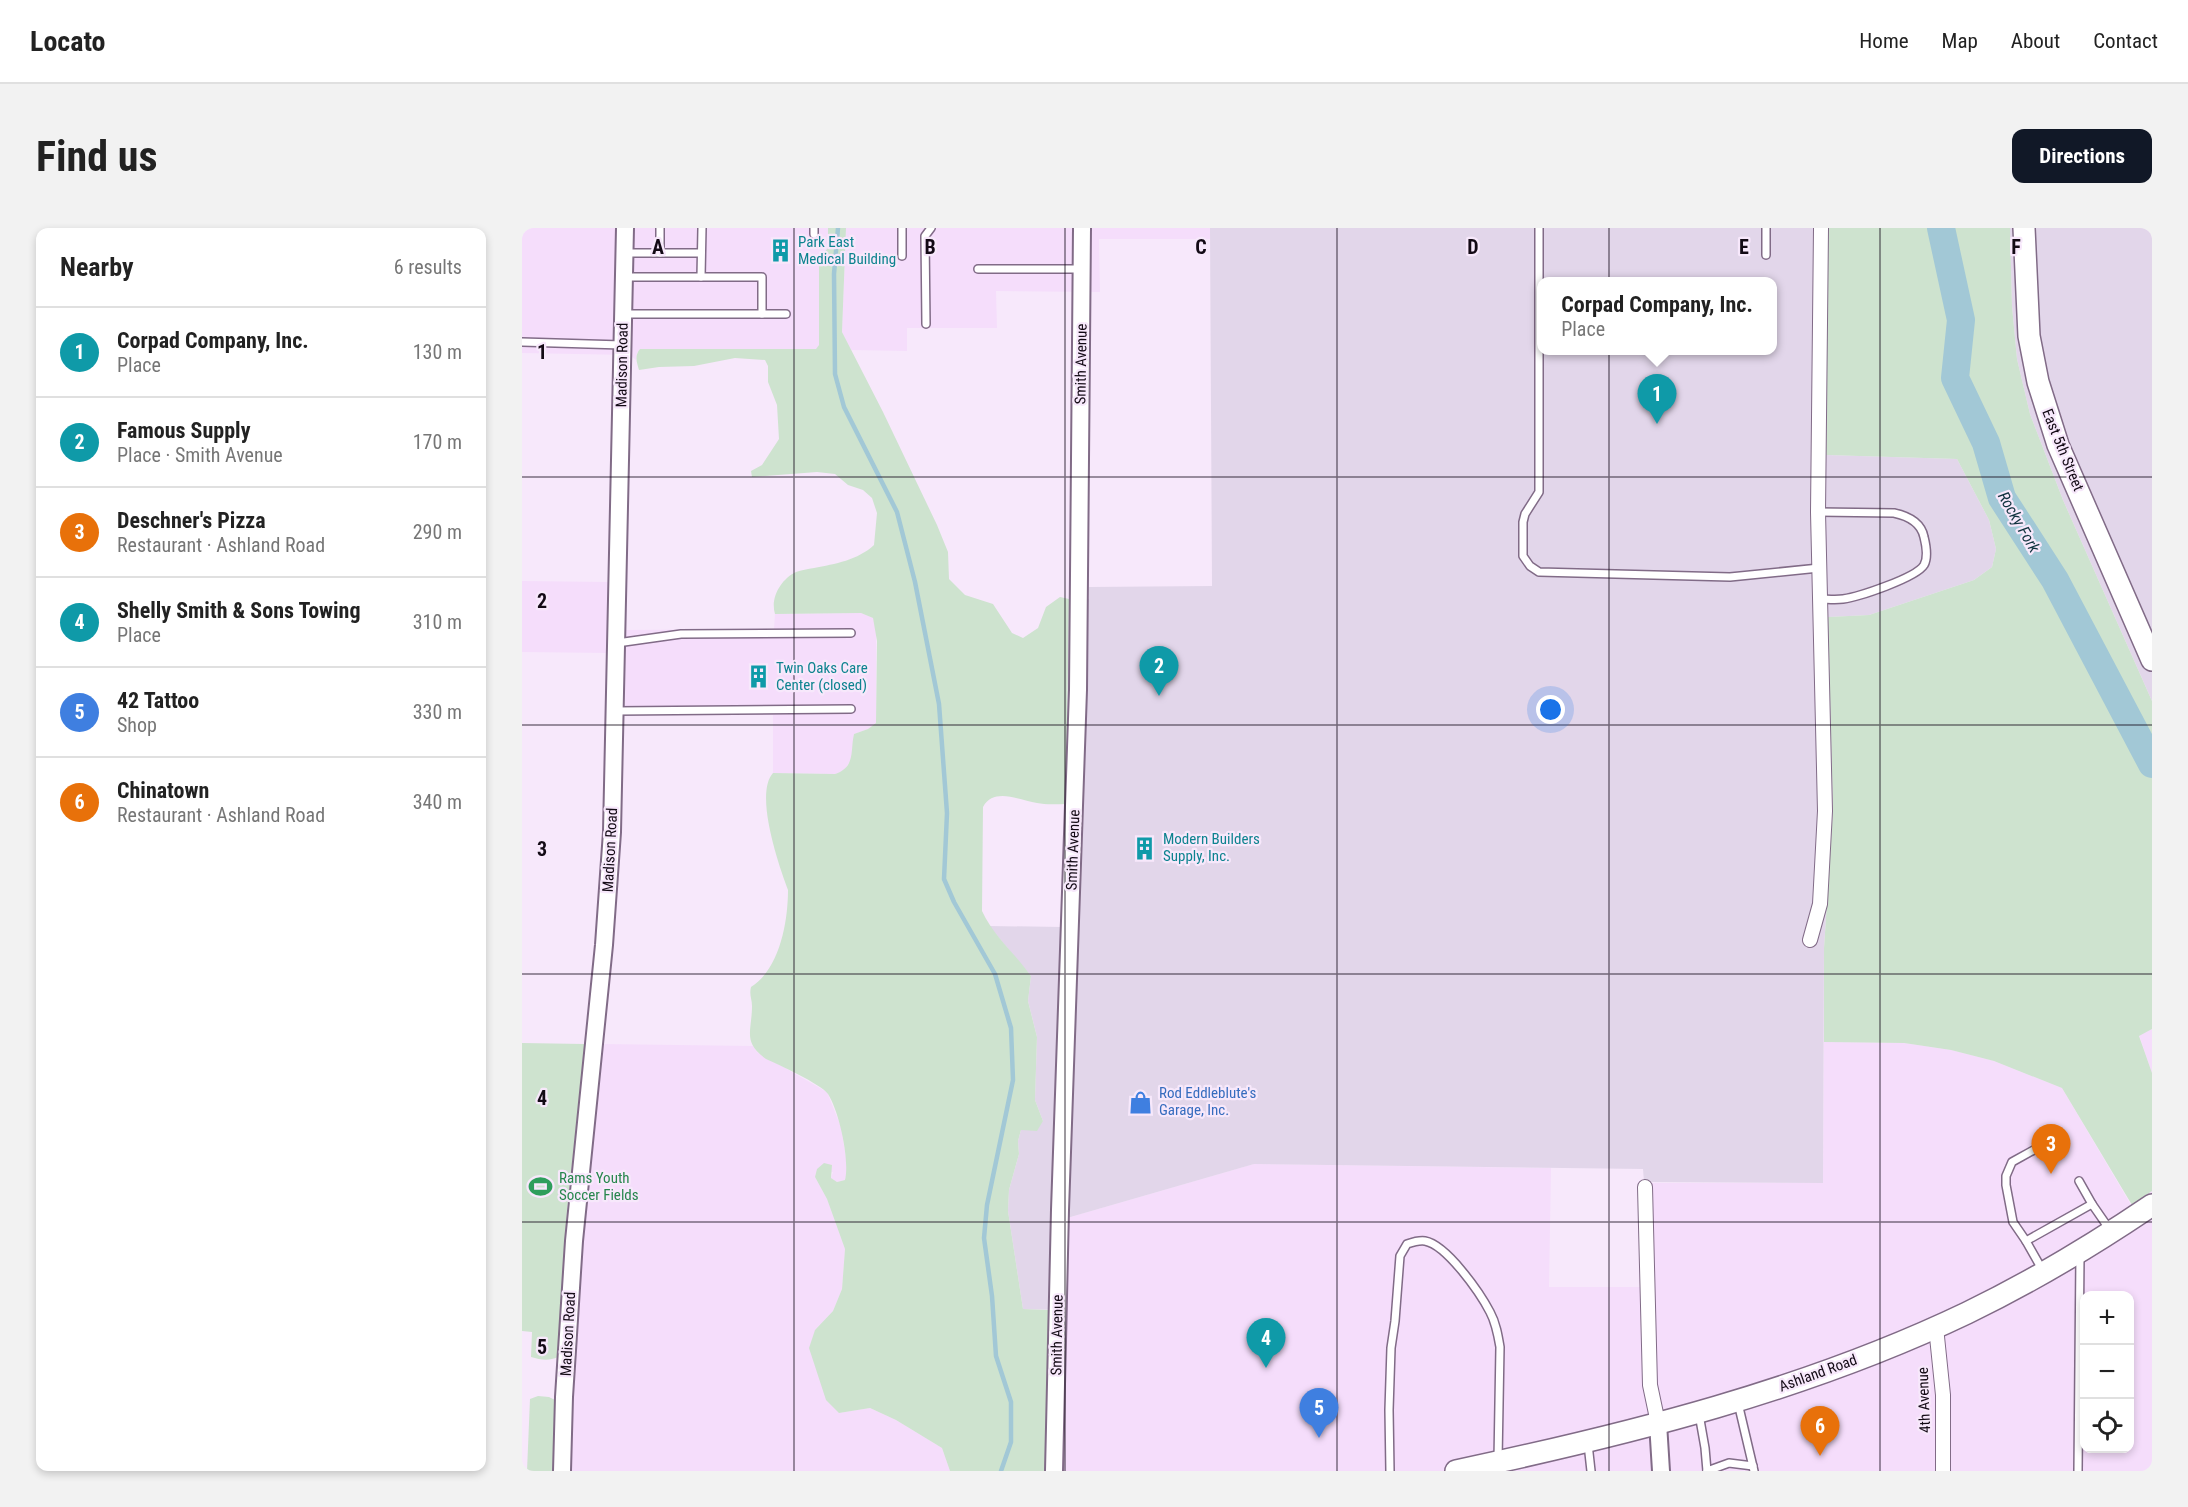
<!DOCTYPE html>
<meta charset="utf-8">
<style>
:root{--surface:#fff;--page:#f2f2f2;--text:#222;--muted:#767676;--line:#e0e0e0;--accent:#111827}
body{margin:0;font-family:"Roboto Condensed",sans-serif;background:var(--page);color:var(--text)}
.controls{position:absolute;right:18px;bottom:18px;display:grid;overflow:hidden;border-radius:12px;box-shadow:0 3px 9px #0003}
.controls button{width:54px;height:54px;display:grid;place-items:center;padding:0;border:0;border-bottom:2px solid var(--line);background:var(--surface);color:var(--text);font:30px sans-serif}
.you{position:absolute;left:1029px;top:482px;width:21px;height:21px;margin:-15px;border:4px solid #fff;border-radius:50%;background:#1a73e8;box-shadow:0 0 0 9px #1a73e833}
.badge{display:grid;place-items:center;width:39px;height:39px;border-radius:50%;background:var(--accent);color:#fff;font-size:20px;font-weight:700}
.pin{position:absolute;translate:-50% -50px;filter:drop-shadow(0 2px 3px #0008)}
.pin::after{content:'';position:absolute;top:32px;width:21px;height:18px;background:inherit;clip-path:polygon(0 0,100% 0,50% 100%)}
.popup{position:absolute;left:1015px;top:49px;width:240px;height:78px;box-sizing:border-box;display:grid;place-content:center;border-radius:12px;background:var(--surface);filter:drop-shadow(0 2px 4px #0005);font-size:20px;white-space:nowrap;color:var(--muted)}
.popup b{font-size:22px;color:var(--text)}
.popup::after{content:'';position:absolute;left:50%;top:100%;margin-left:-12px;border:12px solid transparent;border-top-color:var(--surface)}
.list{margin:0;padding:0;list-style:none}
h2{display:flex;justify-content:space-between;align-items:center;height:78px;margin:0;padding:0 24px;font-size:26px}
h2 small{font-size:20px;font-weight:400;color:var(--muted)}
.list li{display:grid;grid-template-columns:39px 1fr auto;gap:18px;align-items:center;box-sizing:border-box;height:90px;padding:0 24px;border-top:2px solid var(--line)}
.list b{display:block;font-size:22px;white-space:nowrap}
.list p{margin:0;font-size:20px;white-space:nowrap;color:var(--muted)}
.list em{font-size:20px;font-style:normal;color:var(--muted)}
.icon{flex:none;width:33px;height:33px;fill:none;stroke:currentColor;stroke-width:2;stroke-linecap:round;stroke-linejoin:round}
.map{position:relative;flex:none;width:1630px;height:1243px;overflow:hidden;border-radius:12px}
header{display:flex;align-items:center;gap:36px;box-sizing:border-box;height:84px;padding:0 30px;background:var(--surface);border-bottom:2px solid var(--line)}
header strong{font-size:28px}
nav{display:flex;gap:33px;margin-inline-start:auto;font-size:21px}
.intro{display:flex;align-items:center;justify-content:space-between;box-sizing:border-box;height:144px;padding:0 36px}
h1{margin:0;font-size:42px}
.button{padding:15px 27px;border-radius:12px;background:var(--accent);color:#fff;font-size:21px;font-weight:700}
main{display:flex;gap:36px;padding:0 36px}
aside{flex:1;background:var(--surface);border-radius:12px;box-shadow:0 3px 9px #0003}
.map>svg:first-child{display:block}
.built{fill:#f5ddfb;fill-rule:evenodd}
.industrial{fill:#e2d6ea;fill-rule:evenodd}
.green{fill:#cee3cf}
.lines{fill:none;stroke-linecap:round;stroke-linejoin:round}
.stream{stroke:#a2c8d6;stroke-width:4.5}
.river{stroke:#a2c8d6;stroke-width:28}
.service-casing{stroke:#816b87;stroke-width:10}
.minor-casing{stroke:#816b87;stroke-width:16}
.tertiary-casing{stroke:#816b87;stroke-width:20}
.primary-casing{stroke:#816b87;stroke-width:24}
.service{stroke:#fff;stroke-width:7}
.minor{stroke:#fff;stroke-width:14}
.tertiary{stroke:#fff;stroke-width:16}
.primary{stroke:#fff;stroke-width:21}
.grid{fill:none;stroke:#130a15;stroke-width:1.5;stroke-opacity:0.55}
.labels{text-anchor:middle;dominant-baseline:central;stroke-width:4.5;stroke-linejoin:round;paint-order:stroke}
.culture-label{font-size:15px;fill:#0d838f;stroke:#f7e8fb;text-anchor:start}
.street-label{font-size:15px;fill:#130a15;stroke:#f7e8fb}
.shop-label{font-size:15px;fill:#366cbe;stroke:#f7e8fb;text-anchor:start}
.leisure-label{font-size:15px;fill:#27864d;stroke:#f7e8fb;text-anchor:start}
.water-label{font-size:16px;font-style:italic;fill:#10333f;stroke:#f7e8fb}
.grid-label{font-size:20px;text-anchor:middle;font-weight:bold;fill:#130a15;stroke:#f7e8fb;stroke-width:4.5;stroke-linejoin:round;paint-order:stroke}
</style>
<header>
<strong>Locato</strong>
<nav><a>Home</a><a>Map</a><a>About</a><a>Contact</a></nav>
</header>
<div class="intro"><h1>Find us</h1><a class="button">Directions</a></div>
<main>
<aside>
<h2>Nearby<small>6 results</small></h2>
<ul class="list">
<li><span class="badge" style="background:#0f9aa8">1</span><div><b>Corpad Company, Inc.</b><p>Place</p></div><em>130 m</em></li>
<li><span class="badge" style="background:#0f9aa8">2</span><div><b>Famous Supply</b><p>Place · Smith Avenue</p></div><em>170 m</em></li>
<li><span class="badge" style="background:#e8710a">3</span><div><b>Deschner's Pizza</b><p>Restaurant · Ashland Road</p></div><em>290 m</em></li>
<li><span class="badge" style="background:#0f9aa8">4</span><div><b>Shelly Smith &amp; Sons Towing</b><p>Place</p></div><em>310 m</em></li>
<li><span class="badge" style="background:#3f7fe0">5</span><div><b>42 Tattoo</b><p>Shop</p></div><em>330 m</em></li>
<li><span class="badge" style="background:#e8710a">6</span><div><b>Chinatown</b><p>Restaurant · Ashland Road</p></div><em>340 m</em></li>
</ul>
</aside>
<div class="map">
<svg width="1630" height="1243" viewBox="0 0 1630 1243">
<rect width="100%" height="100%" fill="#f7e8fb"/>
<g class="built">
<polygon points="0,0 306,0 306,20 297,118 294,121 118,121 115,125 114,132 108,127 0,125"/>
<polygon points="324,0 688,0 688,11 577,11 578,64 474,63 475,100 385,100 385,123 329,122 320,104"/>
<polygon points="0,353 87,354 86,425 0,424"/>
<polygon points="339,385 351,390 354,401 354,495 346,501 332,506 330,530 322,543 313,546 251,545 251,487 103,486 104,402 252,401 253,386"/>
<polygon points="1630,801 1630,845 1617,807"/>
<path d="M 1302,814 L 1382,815 L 1429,822 L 1472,833 L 1540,860 L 1609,977 L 1630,963 L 1630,1243 L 540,1243 L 545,990 L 732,936 L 1029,940 L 1027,1059 L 1120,1059 L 1117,955 L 1301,955 ZM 1562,1068 L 1608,1068 L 1608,1220 L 1562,1220 Z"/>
<polygon points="79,816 231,818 235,824 305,864 319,899 326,942 323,952 315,954 309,950 311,944 293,949 305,971 323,1021 320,1061 311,1083 293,1102 317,1185 348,1180 374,1192 420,1220 428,1243 49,1243 50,1165 58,1037"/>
</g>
<g class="industrial">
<path d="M 688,0 L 1306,0 L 1304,227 L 1435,231 L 1467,292 L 1474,321 L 1470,339 L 1452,352 L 1347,387 L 1307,389 L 1311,582 L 1302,720 L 1301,955 L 1122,954 L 1121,941 L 732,936 L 545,990 L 543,1082 L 501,1081 L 486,983 L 487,962 L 497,926 L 496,913 L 499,902 L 521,893 L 513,872 L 515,809 L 506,773 L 509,748 L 467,698 L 540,699 L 544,576 L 547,371 L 567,371 L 567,359 L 690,358 ZM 1020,53 L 1250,53 L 1250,122 L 1020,122 Z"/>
<polygon points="1488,0 1630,0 1630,473 1541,272 1508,186 1495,131 1490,78"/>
</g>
<g class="green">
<path d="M 306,0 L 324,0 L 320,104 L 361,184 L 415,297 L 426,324 L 427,351 L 443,367 L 471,376 L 490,405 L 501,410 L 516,400 L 524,379 L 538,369 L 547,371 L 544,576 C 535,576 524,577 515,575 C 497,572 472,559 461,579 L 460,683 C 472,709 493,725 509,748 L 506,773 L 515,809 L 513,872 L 521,893 L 515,903 L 499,902 L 496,913 L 497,926 L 487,962 L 486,983 L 501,1081 L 529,1082 L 524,1243 L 428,1243 L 420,1220 L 374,1192 L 348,1180 L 317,1185 L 304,1172 L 287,1120 L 293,1102 L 311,1083 L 320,1061 L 323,1021 L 305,971 L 293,949 L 295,941 L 302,935 L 310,937 L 309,950 L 315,954 L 323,952 C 328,932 317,883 306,866 C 299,856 257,837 244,831 C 220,814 230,803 230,778 C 230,771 227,767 229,759 C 258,741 266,693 266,662 C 257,638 232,566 251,545 L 313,546 C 334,539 328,523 332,506 L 346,501 L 354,495 L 355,413 L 351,390 L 339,385 L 253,386 C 248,370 259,351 274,344 C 279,342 286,341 292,340 C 313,336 336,332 352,317 L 355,285 L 350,270 L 341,262 L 326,257 L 313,246 L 295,244 L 230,249 L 229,243 L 240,237 L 257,211 L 255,177 L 246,154 L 246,138 L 243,132 L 213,130 L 172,138 L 137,139 L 117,142 C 115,135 112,128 118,121 L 294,121 L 297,117 L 297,30 L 306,20 Z"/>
<polygon points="1306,0 1488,0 1490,78 1495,131 1508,186 1541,272 1630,473 1630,801 1617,808 1630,845 1630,963 1610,977 1540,860 1472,833 1429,822 1382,815 1302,814 1302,720 1311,582 1306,389 1347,387 1452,352 1470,339 1474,321 1467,292 1435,231 1304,227"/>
<path d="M 0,815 L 63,816 L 45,982 L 36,1129 C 27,1133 19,1132 9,1129 L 10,1104 L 0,1103 Z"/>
<polygon points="16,1168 27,1169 33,1172 31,1243 5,1243 8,1171"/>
</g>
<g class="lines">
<polyline class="stream" points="316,0 312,46 313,146 322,179 375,284 393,354 417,476 425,585 422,651 432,674 473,746 489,800 491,852 465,977 462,1010 470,1068 474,1128 489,1174 489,1214 479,1243"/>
<polyline class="river" points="1419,0 1439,92 1433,150 1464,215 1480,270 1533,352 1630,536"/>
<defs>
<g id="service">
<polyline points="292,0 292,6"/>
<polyline points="380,0 380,28"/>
<polyline points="1017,0 1017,264 1003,286 1001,294 1001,328 1008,338 1017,344 1208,349 1297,340"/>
<polyline points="1244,0 1244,27"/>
<polyline points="104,25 179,25"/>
<polyline points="138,25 138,0"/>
<polyline points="456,41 559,41"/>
<polyline points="102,49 240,49 240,86"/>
<polyline points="179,49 180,0"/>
<polyline points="101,86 264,86"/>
<polyline points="404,96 403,8 409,0"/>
<polyline points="0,114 100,117"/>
<path d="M 1296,284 L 1372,285 C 1386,288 1399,294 1402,309 C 1404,317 1406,330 1402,337 C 1394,350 1336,369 1321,371 C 1313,372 1305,371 1297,371"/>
<polyline points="95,415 159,406 329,405"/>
<polyline points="94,483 329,481"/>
<polyline points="1557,953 1570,976"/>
<polyline points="1504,1013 1491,994 1484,957 1484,948 1490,934 1528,913 1534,915 1537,920"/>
<polyline points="1521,1043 1504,1013 1570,976 1588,1002"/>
<polyline points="1216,1175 1232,1243"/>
<polyline points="1177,1186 1183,1220 1185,1243"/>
<polyline points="1066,1216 1069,1243"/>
<path d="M 868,1243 L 867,1182 L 869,1120 L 873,1093 L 878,1028 L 885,1016 C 891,1014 897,1012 903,1013 C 925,1017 958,1065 968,1084 C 974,1095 976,1107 978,1119 L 976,1232"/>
<polyline points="1185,1243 1207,1235 1231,1238"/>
<polyline points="1556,1243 1558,1027"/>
</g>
<g id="minor">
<polyline points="1288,712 1298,676 1303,583 1296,284 1299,0"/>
<polyline points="1123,959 1128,1157 1136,1195"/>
<polyline points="1414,1099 1421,1167 1421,1243"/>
</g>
<g id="tertiary">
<polyline points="1136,1195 1139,1243"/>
<polyline points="40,1243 42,1169 52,1013 82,717 90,604 103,0"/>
<polyline points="532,1243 538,982 556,462 560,0"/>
</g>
<g id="primary">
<polyline points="1502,0 1507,108 1516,154 1536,217 1630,432"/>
<path d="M 934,1243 C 1108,1206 1284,1162 1445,1085 C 1509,1054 1571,1017 1630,977"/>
</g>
</defs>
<use href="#service" class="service-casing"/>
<use href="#minor" class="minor-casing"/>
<use href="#tertiary" class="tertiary-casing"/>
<use href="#primary" class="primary-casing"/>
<use href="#service" class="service"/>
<use href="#minor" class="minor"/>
<use href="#tertiary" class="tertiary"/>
<use href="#primary" class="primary"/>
</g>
<path class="grid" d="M 272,0 L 272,1243M 543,0 L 543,1243M 815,0 L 815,1243M 1087,0 L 1087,1243M 1358,0 L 1358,1243M 0,249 L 1630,249M 0,497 L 1630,497M 0,746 L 1630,746M 0,994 L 1630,994"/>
<defs>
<symbol id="building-bare" viewBox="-9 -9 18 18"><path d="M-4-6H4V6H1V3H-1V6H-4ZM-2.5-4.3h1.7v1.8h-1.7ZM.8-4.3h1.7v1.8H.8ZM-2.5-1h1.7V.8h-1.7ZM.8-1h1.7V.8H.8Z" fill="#0f9aa8" stroke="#f7e8fb" stroke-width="2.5" paint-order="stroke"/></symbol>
<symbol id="shop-bare" viewBox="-9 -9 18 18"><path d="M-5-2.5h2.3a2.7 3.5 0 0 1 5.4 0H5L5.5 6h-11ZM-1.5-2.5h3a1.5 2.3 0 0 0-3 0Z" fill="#3f7fe0" stroke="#f7e8fb" stroke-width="2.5" paint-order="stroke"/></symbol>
<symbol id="stadium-bare" viewBox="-9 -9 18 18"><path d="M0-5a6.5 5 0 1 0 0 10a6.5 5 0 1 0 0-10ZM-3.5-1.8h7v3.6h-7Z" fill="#2e9e5b" stroke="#f7e8fb" stroke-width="2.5" paint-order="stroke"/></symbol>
</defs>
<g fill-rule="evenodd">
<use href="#building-bare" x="242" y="6" width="33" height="33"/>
<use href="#building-bare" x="220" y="432" width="33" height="33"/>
<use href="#building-bare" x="606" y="604" width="33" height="33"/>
<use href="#shop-bare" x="602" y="858" width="33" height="33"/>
<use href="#stadium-bare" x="2" y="942" width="33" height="33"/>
</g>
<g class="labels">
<g class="culture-label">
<text x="276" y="14">Park East<tspan x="276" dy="17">Medical Building</tspan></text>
<text x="254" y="440">Twin Oaks Care<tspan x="254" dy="17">Center (closed)</tspan></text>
<text x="641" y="611">Modern Builders<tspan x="641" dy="17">Supply, Inc.</tspan></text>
</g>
<g class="street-label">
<text transform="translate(559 136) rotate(-89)">Smith Avenue</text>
<text transform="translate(100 137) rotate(-89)">Madison Road</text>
<text transform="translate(1541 222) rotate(68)">East 5th Street</text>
<text transform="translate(88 622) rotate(-87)">Madison Road</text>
<text transform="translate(551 622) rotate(-88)">Smith Avenue</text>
<text transform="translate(46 1106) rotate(-87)">Madison Road</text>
<text transform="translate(535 1107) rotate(-89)">Smith Avenue</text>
<text transform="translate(1296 1145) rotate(-20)">Ashland Road</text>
<text transform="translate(1402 1172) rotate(-92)">4th Avenue</text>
</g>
<g class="shop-label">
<text x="637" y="865">Rod Eddleblute's<tspan x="637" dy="17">Garage, Inc.</tspan></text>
</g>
<g class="leisure-label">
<text x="37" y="950">Rams Youth<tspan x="37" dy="17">Soccer Fields</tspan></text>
</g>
<g class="water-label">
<text transform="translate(1497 294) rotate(60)">Rocky Fork</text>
</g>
</g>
<g class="grid-label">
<text x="136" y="26">A</text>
<text x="408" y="26">B</text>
<text x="679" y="26">C</text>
<text x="951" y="26">D</text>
<text x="1222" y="26">E</text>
<text x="1494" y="26">F</text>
<text x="20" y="131">1</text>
<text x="20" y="380">2</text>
<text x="20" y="628">3</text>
<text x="20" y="877">4</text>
<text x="20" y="1126">5</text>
</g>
</svg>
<div class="controls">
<button>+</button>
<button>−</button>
<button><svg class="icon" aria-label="locate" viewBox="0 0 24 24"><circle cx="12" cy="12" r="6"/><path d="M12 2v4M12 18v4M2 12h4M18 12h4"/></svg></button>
</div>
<div class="you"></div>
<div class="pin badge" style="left:1135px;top:196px;background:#0f9aa8">1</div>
<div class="popup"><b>Corpad Company, Inc.</b>Place</div>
<div class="pin badge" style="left:637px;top:468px;background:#0f9aa8">2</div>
<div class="pin badge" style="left:1529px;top:946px;background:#e8710a">3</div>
<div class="pin badge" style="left:744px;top:1140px;background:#0f9aa8">4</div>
<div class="pin badge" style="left:797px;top:1210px;background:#3f7fe0">5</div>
<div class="pin badge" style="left:1298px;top:1228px;background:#e8710a">6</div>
</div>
</main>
